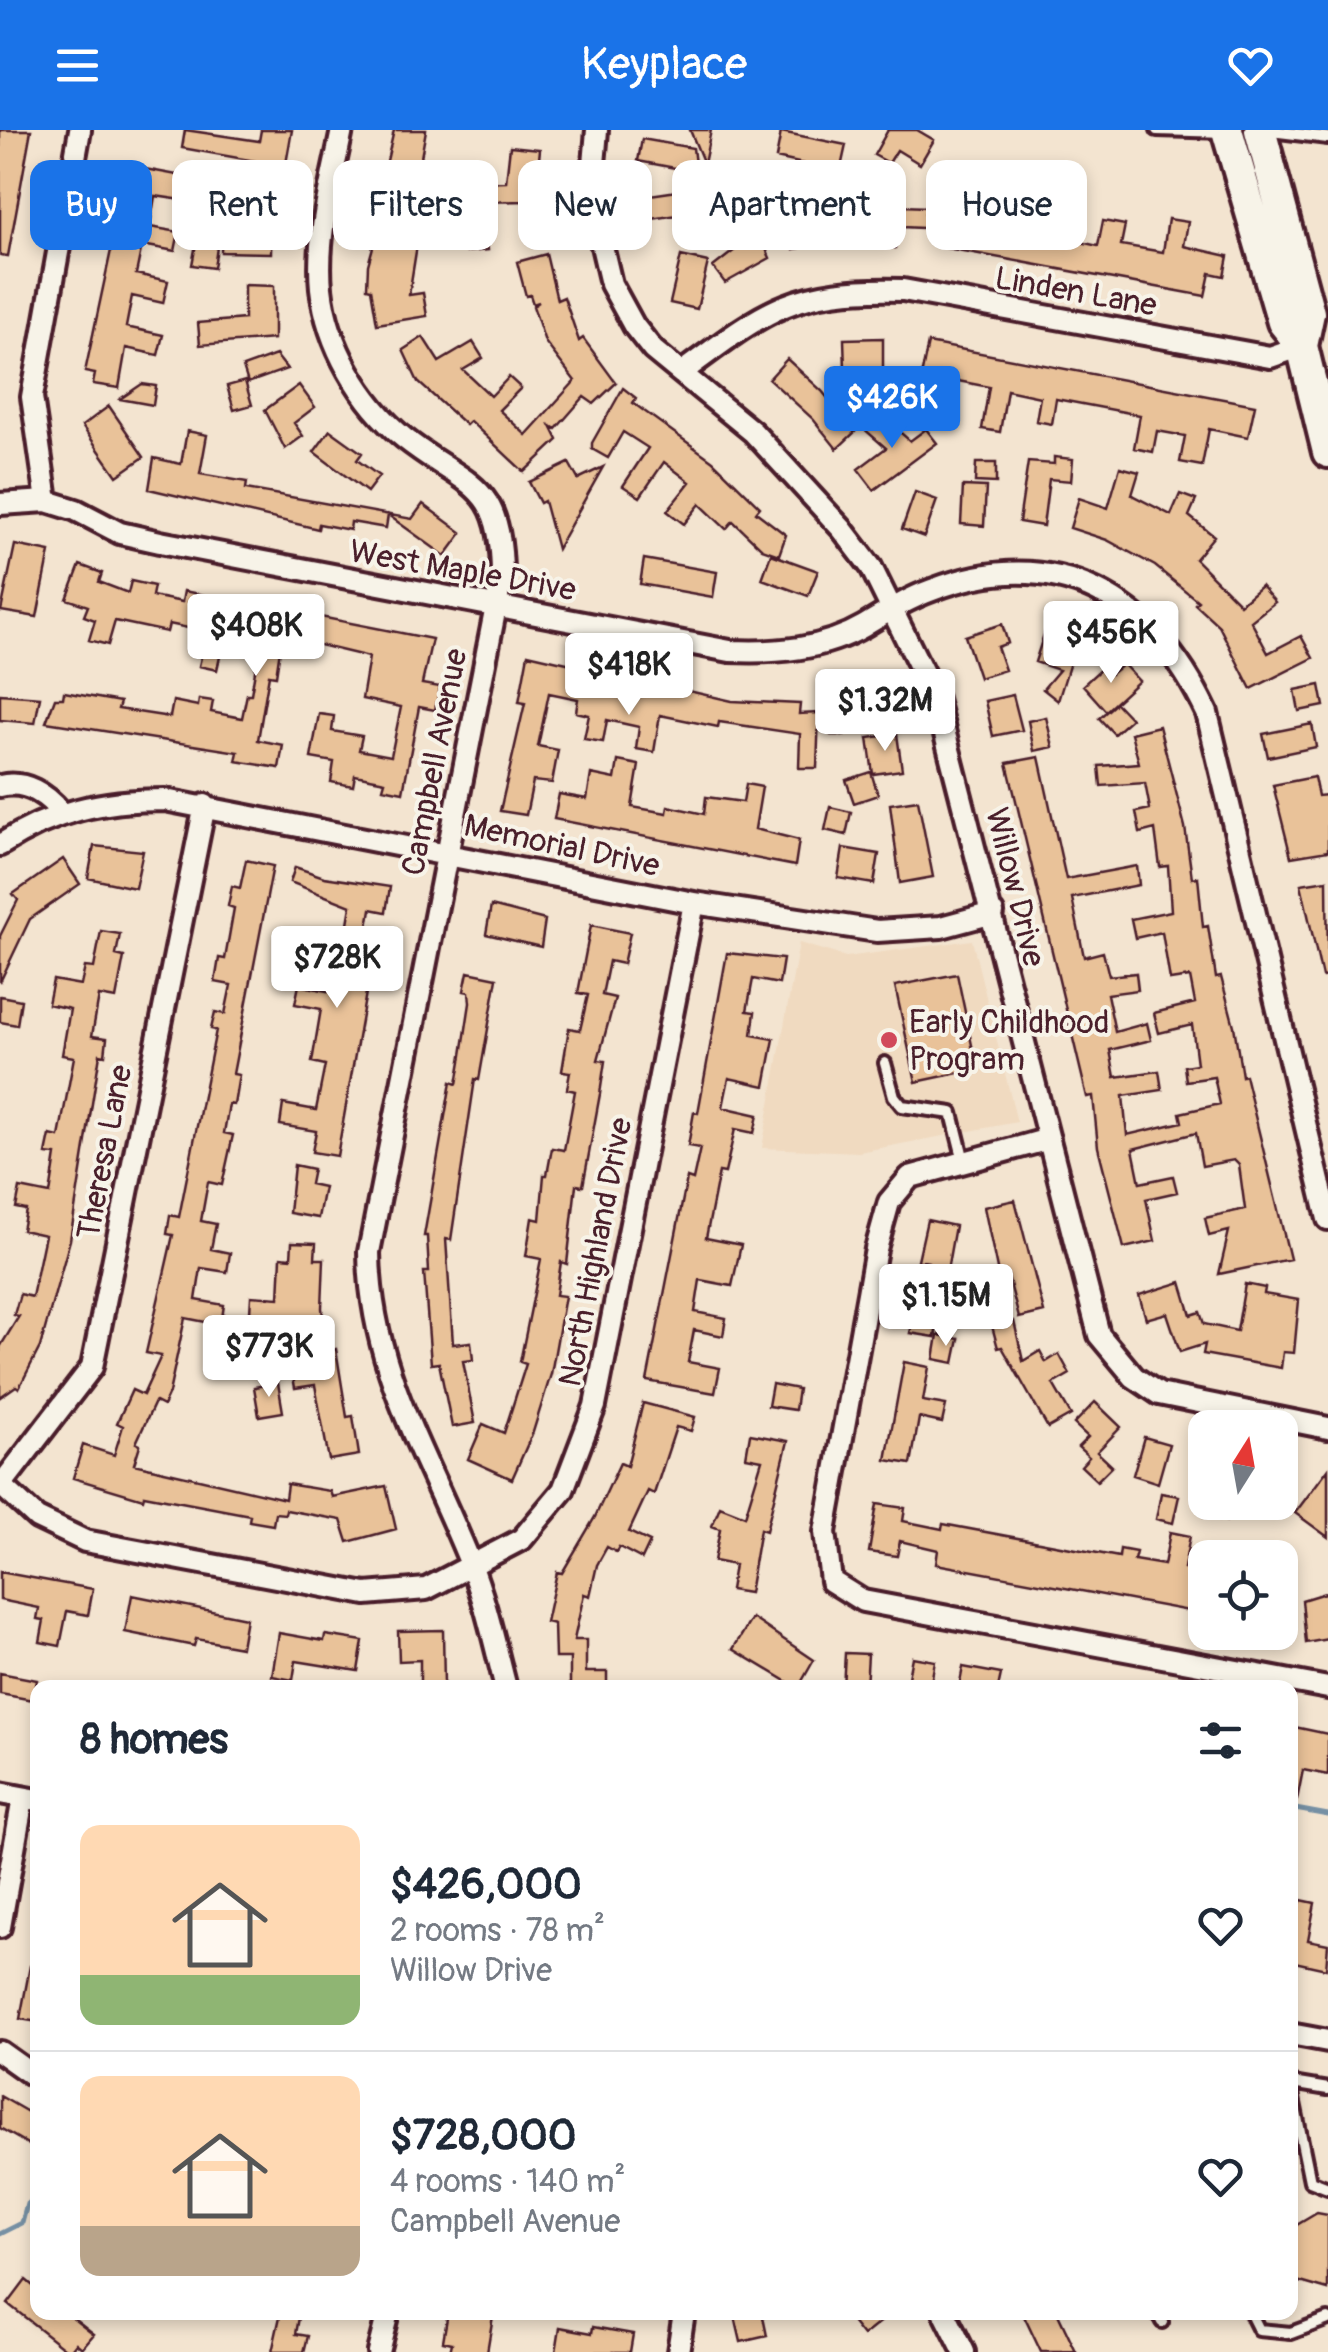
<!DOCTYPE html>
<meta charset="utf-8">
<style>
body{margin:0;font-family:Pangolin,sans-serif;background:#f2f2f3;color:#1f2937;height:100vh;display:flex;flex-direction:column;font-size:38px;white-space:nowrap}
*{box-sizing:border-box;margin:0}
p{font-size:32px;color:#747a83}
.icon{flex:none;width:55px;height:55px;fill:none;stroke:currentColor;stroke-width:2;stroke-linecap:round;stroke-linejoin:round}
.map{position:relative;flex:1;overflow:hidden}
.drawer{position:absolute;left:30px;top:1550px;width:1268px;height:640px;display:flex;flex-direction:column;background:#fff;border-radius:20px;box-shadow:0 5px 15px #0003}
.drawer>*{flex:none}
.hud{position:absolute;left:30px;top:30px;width:1270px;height:90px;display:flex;gap:20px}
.needle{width:65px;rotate:11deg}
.tools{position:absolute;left:1188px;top:1280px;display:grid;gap:20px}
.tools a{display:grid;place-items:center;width:110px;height:110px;border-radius:20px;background:#fff;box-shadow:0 5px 15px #0003;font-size:50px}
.price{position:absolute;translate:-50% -85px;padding:0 22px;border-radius:10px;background:#fff;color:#222;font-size:32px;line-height:65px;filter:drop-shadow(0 2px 5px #0008)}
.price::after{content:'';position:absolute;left:50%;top:60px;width:30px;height:22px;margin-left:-15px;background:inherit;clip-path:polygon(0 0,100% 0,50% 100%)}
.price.active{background:#1a73e8;color:#fff}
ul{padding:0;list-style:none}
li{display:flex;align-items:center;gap:30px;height:250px;padding:0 50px}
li+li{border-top:2px solid #e0e1e3}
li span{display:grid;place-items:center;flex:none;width:280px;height:200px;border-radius:20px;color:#555}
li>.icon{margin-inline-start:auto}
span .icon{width:120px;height:120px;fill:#fffc;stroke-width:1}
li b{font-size:42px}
h2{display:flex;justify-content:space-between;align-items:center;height:120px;padding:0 50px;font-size:42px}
.tag{padding:0 35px;border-radius:20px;background:#fff;box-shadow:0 5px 15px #0003;font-size:35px;line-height:90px}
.tag.active{background:#1a73e8;color:#fff}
header{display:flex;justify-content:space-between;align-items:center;height:130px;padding:0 50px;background:#1a73e8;color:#fff;font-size:45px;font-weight:600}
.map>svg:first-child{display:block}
</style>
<header><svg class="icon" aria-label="menu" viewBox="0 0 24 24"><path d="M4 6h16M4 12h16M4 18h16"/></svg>Keyplace<svg class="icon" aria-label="heart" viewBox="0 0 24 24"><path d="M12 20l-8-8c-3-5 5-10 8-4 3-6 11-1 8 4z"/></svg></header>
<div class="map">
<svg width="1328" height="2222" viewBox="0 0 1328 2222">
<rect width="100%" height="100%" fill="#f3e4d0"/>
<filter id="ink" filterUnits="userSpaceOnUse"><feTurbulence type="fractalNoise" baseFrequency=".01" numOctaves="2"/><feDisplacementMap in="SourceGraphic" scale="20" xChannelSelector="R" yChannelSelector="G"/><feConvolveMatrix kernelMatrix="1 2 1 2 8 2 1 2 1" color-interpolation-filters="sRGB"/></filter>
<g filter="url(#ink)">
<path fill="#f0dac0" d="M972,810l45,182 -158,30 -97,-4 37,-205 47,14z"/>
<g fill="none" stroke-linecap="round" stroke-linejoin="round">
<path stroke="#7690a4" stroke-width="5" d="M1290,1678l38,7
M0,2104l22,-11 5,-19 11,-9"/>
</g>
<path fill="#e9c299" stroke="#4a1f2b" stroke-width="2.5" d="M0,0h31l-23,126 -8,-1z
M185,0l74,11 2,-11h31l-14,79 -6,-2 -1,46 -50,-1 1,-37 -12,-2 3,-20 35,6 7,-38 -73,-13z
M394,0h32l-6,33 14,3 -10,45 -13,-2 -8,34 14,2 -8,50 14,-2 4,23 -50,8 -6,-35 -4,-1 1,-23 16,-58 -7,-2z
M690,0h21l-7,34z
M888,0h29l17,10 -14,24 -23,-14 -8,13 -15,-8z
M781,2l65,13 -6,27 -64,-14z
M642,9l51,9 3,24 -58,-11z
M510,16l30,3 -5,52 -69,1v-19l40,-1z
M129,36l64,12 -4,23 -34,-5 -5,31 29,5 -4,19 -33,-6 -6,29 32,7 -5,22 -31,-7 -6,31 37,8 -5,20 -32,-7 -7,40 -26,-4 2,-10 -10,-2z
M758,54l12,27 -17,8 -12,-27z
M698,58l5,35 -18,2 -1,-11 -45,7 -3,-24z
M825,58l4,21 -18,3 6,33 -23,4 -9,-52z
M1042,64l21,4 -8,38 43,10 5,-25 22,4 -4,20 42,7 5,-33 20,3 -4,24 44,10 -4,20 -14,-3 -5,23 -264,-49 3,-18 -42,-2 1,-21 23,1 -1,6 42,8 1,-9 17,3 2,-9 15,3 -3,17 36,7z
M860,88l38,5 -3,25 -39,-6z
M754,91l16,37 -45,25 -12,-16 27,-21 -7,-16z
M486,98l2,22 -22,2 -2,-22z
M196,114l21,3 -3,21 -22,-3z
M546,124l11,46 7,-3 15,44 4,-3 33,45 -22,21 -10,-7 -28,32 -5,-3 7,14 -34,32 -54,-51 -4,4 -48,-43 -15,-32 20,-13 16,25 34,-20 10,16 -20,12 28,26 18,-19 12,11 -22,22 27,25 49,-54 -30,-39 -12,-36 6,-4 -6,2 -3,-9 -4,1 -9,-34z
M681,126l27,6 -11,47 -27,-6z
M244,155l30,1v53l-74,6 -2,-22 46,-4z
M883,208v38h-21v-7h-17l-1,-30z
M928,213l327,62 -7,32 -39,-8 -7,37 -22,-4 5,-26 -28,-5 -4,21 -19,-4 6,-33 -84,-16 -4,25 -16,-3 4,-24 -33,-7 -7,42 -18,-3 7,-42 -31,-6 -8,42 -19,-4 6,-34 -17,-3z
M276,225l11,14 -39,14 -5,-16z
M787,229l35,32 33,41 -18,17 -24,-30 -44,-40z
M245,251l7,24 -18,5 -7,-24z
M142,254l14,2 -3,19 -33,-6z
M299,255l16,22 -21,16 9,13 -18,13 -20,-39z
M623,258l13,10 -3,5 80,58 47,46 -4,5 30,23 -7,20 -17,-6 -29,-28 -7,8 -26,-25 -16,20 -17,-13 23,-29 -26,-20 -24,35 -17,-11 25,-38 -25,-16 -15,26 -16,-9v-6z
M109,276l35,51 -27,19 -35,-50z
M877,282l33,29 16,-12 11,14 -63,47 -16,-21 28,-21 -23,-20z
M330,300l32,23 -5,7 22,16 -12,16 -53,-40z
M187,301l20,4 -7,39 47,8 -1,7 166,30 11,-15 39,29 -17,23 -57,-41 -2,13 -35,-6 -1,8 -31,-6 -1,5 -169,-40 5,-31 27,6z
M1054,327l19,2 -2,22 -22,-2 -6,47 -24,-4 9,-60 26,2z
M569,333l9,16 25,-12 -46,82 -13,-48 -4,2 -11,-21z
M976,333h20v20l-21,-1z
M1120,337l19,5 -7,23 39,20 9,-21 16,6 -7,16 25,20 -19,23 45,45 21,-18 14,16 -24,19 17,32 33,-17 12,22 -62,31 -32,-63 -24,-22 3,-3 -43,-35 -48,-26 -37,-12 9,-30 29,10z
M963,356l23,1 -2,39 -23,-2z
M915,362l22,8 -13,37 -22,-8z
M15,415l35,7 -13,65 -36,-6z
M771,424l47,17 -10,25 -46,-17z
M644,429l73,13 -4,25 -73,-13z
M80,435l22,8 -3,9 29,11 3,-12 23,5 -2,10 30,6 2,-11 24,5 -2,9 31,7 2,-11 193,38 -10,45 18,3 -5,23 -16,-3 -16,85 -20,-4 2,-7 -30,-6 -2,11 -22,-4 3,-20 -23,-4 8,-44 15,2 -2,15 30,5 -3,14 32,6 10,-49 -39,-8 7,-42 -87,-21 -6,40 -7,-1 -11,65 25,5 -4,23 -43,-7 2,-9 -192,-30 9,-24h8l1,-6 56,10 -2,7 52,8 3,-16 25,5 1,-7 14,2 -2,11 31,6 5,-24h4l10,-58 -35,-6 -9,40 -18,-4 8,-34 -38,-8 -2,8 -52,-11 -7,24 -19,-5 6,-20 -11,-4 4,-10 -21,-7z
M1002,494l6,19 -11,4 8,23 -26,8 -14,-42z
M1060,494l20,6 -22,71 -15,-12 16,-19 -24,-8 10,-31 11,4z
M528,524l204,47 68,3 -1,10 20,-1 -2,55h-18l1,-34 -81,-12 -1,5 -58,-12 -6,37 -18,-3 3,-22 -32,-7 -4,22 -19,-3 5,-24 -13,-3 2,-13 -29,-6 -11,53 20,4 -6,33 -19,-2 -7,34 -26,-4 25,-108 -6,-1z
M1123,534l16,17 -33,30 -23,-26 21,-19 7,8z
M871,550l5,22 -24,5 -5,-21z
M1320,555l4,21 -25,5 -4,-21z
M0,564l40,3 -5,26 -35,-3z
M1013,565l9,35 -29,6 -8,-35z
M1116,573l15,16 -17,15 -15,-16z
M824,583h20v22h-13z
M1046,587l7,30 -19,4 -6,-30z
M1312,594l4,23 -48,10 -5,-23z
M1159,596l26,101 7,51 6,-1 5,50 5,-1 8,52 5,-1 13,49 8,50 3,-1 45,184 -71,15 10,-43 -20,5 -4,-18 40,-9 -6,-44 -5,-5 -32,6 -6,-33 -63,16 7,34 33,-7 4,16 -31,7 9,42 -31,7 -26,-101 -5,-51 -6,1 -80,-334 32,-6 27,122 71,-13 2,19 -67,13 12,59 19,-5 6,24 27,-3 2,17 -31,4 8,38 32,-9 4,17 -41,10 5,27 44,-6 3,19 -39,6 4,39 55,-13 -2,-9 40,-9 -6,-27 -28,4 -2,-15 13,-2 -5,-39 -33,8 -5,-20 41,-10 -5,-26 -20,3 -8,-48 -27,6 -4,-19 40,-8 -3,-45 -8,1 -5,-38 -15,4 -4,-21 14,-3 -5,-26 -44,3 -2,-20 40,-3 -8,-30z
M897,604l5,36 -29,4 -5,-36z
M618,631l21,4 -7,42 35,6 1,-7 36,8 2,-17 37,5 3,-18 16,3 -7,42 44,11 -4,26 -241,-47 5,-25 28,5 4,-25 24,5z
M871,642l7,23 -24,8 -8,-23z
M1314,647l4,19 10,-1v56l-37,6 -18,-72z
M918,670l15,77 -33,6 -10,-79z
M830,677l21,5 -5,23 -21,-5z
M94,716l49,5 -8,37 -47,-10z
M843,718l36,6 -5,30 -36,-6z
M63,729l17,25 -50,35 -30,63v-46l18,-36 -5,-6z
M246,730l27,6 -40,208 6,1 -5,30 -5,-1 -5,29 9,2 -11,50 -14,-3 -7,39 15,3 -5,25 19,4 -3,19 -26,-4 -5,32 28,5 -3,20 -36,-7 -16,75 -6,13 -8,-4 -19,41 4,2 -6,19 151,35 2,-15 43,7 2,6 54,-11 10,43 -48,13 -7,-22 -55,-10 -1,4 -10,-1 -2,12 -24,-4 1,-6 -106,-20 -1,4 -70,-21 10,-33 31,10 9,-29 -6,-3 15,-33 11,5 18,-39 -15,-3 27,-118 -6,-1 3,-19 9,2 37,-187 -5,-1 4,-17 10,2 6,-29 -16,-3 4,-24 6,1 9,-51 -6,-2 4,-20 8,2z
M295,737l29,10 66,10 -4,25 -15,-3 -8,48 9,2 -35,197 -25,-4 4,-21 -36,-6 3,-21 33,6 9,-45 -13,-3 9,-53 -26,-5 4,-19 37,8 15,-87 -61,-24z
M1327,750l1,96 -6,1 -21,-93z
M491,776l54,14 -4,27 -55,-13z
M591,795l39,8 -7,31 -14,-3 -7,34 13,3 -17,62 7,1 -5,33 -17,92 -7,-1 -9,79 -6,-2 -5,33 9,1 -14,78 -18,58 -21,47 -44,-20 15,-35 21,9 22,-69 -6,-2 21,-103 -15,-3 6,-38 8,2 4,-45h3l5,-27 12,2 11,-59 -8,-2 3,-17 -8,-1 7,-43 11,2 8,-35 -10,-2z
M101,801l19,3 -4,21 8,2 -8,42 -17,-3 -7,40 15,2 -2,17 -5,-1 -30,186 -30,107 -21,41 -3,-2 -16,11v-50l19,-31 -5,-1 6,-21 12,3 13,-62 -23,-5 4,-20 -10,-2 4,-20 30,6 6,-39 -10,-1 4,-19 9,2 15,-80 -12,-2 8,-46 -22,-5 5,-24 28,5 4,-18 9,1z
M727,823l56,6 -4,25 -26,-5 -6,32 8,1 -3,23 22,4 -9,47 -36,-8 -6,29 35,8 -4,18 -19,-4 -10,44 -6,-1 -13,66 35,7 -9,41 -32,-6 -5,32 31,6 -3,18 -29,-6 -6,32 32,6 -5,25 -68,-12 40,-203 6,2 7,-32 -12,-2 6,-34 4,1z
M468,842l29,6 -18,102 -4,-1 -24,161 -5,-1 7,105 18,-2 2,18 -10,1 12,62 -23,4 -13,-64 -8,1 -7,-92h5l-2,-36h-3l27,-154 6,2 5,-29 8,-52 -1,-11 -5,-1z
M957,844l20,95 -61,13 -21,-96z
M0,866l21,4 -4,25 -17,-3z
M294,1035l19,4 -3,15 14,3 -6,31 -29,-5z
M1015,1070l29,112 -25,6 -12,-46 -9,2 -14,-67z
M927,1090l28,6 -20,111 -25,-4 18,-71 -10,-2z
M292,1112l24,1 -1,16h9l-2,49 5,43 9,-2 11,68 6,-1 6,39 -30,5 -14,-75 -20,3 -4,-24 20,-3 -4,-29 -23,1v-17l-34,-3 1,-17 28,2 2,-41 10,1z
M1181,1152l10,33 9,-3 4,12 33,7 8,-47 20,4 -1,6 35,6 -5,53 -11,-1 -2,16 -78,-14 2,-10 -25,8 -13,-39 -21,6 -7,-24z
M1014,1191l9,40 17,-10 6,11 13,-8 11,20 -17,10 18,31 -23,13 -46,-81 -4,1 -6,-22z
M938,1205l21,4 -5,24 -20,-4z
M904,1232l25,5 -6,34 23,4 -4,18 -23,-5 -8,46 -25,-4z
M278,1253l5,29 -24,4 -5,-29z
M772,1254l26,5 -3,21 -27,-4z
M1095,1272l26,25 -24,25 15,14 -15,15 -16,-15 8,-9 -11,-10 10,-10 -14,-13z
M643,1273l52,14 -4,14 -15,-4 -22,67 -6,-3 -19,41 21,10 -8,17 -23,-12 -3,5 -9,-5 -10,18 -7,31 -6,-2 -10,46h12v32h21v16h-37v-30h-15l-1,-34 -8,-2 11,-50 5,1 33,-56 25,-54 7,3z
M750,1304l38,7 -22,90 -6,-2 -11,64 -19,-3 4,-25 -20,-4 6,-32 -8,-3 8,-20 25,10 17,-56 -16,-3z
M1144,1307l25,7 -11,39 -25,-8z
M1328,1339v68l-33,-24z
M1161,1363l18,3 -6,27 -17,-4z
M1206,1372h23l-3,19 -22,-4z
M877,1374l28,4 -2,13 39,8 1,-5 176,33 1,-8 16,3 -2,8 30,5 6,-33 20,4 -6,32 21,5v41l-269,-50 2,-14 -38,-9 -3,15 -28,-4z
M0,1442l93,17 -5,26 -21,-4 -7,35 -20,-4 4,-22 -7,-1 2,-11 -39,-8z
M1328,1462v47l-22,4 -4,-43z
M132,1465l114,23 -5,29 -45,-8 -2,7 -69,-14z
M752,1488l62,42 -16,28 -65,-39z
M443,1500l1,56 -24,1v-27l-21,1 -1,-30z
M279,1503l45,8 1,-6 38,6 -5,30 -62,-10 -3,19 -21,-4z
M845,1523l23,1 -2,34h-23z
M912,1527l23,4 -5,27h-24z
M963,1537l38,7 -3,14h-39z
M0,1543l37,7 -4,20 -33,-6z
M1290,1596l38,8v41l-25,-5 -6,30 -7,-1z
M1301,1770l14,3 -7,37 20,4 -2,25 -36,-8v-23z
M30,1836l8,1v55l-18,-3z
M0,1966l38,22v32l-38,-22z
M1317,2083l11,2v75l-38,-11v-50z
M26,2150l12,10v22h28l28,22 -12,14 -6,-5 -7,9 -61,-48z
M281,2182h19l-4,22 12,2 -4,16h-32z
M448,2182l45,4 -6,36h-37l2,-9 -9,-2z
M734,2182h28l5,24 -26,6z
M844,2182h49l-30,24z
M1022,2182h35l19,40h-35z
M560,2197l32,6 1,-6 40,7 -3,18h-74z"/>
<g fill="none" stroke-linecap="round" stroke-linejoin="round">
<g stroke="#4a1f2b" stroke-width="18">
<path id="service" d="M1157,0l69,2
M1263,0l65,8
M885,933l9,33 8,10 50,7 12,48
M1290,1953l20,98 18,7
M1292,1953l36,6
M1157,2182l5,10
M1250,2182l9,18 32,3 37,-14"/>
</g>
<g stroke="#4a1f2b" stroke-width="28">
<path id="minor" d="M342,0c-10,51 -26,106 -21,158 6,57 40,115 83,150 63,50 98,42 98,138l-133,676c1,117 59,205 101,310 16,40 25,84 36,126
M597,0l-6,69 20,85 23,42 19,24 100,82 89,97 29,38 65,132 163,636 35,42 25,17 169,34
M681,243c85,-63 112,-86 222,-83l367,67 32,-11
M47,371l-15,-104 48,-267
M0,374l47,-3 29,9 44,23 40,9 570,109c46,2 93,-1 134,-25 23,-14 43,-27 68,-36 126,-48 221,8 275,123l121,506
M0,656c25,-6 46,8 61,26
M0,715c53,-34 102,-45 165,-45l529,103 183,28 64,-4 52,-14
M1049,1009l-139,38 -21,25 -13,47 -51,283 6,49 32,20 465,87
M0,1354l37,34 48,23 281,53 60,-5 96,-50 41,-49 32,-84 99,-503
M2,1354l90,-117 113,-562
M0,1663l38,7
M0,1797l23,-129
M1290,1904l38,7
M0,1922l38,27
M944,2182l20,40
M378,2222l10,-40
M678,2222l6,-40"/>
</g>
<g stroke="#4a1f2b" stroke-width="38">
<path id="secondary" d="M1227,0l56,192 19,24 26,106
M1260,0l49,183 -7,33"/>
</g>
<use href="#service" stroke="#f7f3e8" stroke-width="10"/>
<use href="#minor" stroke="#f7f3e8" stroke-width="20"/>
<use href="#secondary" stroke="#f7f3e8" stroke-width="30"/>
</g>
</g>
<circle fill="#d1495b" stroke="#f7f3e8" stroke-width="4" cx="889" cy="910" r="10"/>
<g text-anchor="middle" stroke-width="8" stroke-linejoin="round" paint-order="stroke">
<g font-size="32" fill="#4a1f2b" stroke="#f7f3e8">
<text transform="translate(1076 161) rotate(10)" y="11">Linden Lane</text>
<text transform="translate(463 440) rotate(10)" y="11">West Maple Drive</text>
<text transform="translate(434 632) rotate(-79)" y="11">Campbell Avenue</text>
<text transform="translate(562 715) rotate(12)" y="11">Memorial Drive</text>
<text transform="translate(1016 757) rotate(76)" y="11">Willow Drive</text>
<text transform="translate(104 1022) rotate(-79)" y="11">Theresa Lane</text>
<text transform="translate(595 1122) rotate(-79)" y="11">North Highland Drive</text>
</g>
<g font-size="32" fill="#4a1f2b" stroke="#f7f3e8" text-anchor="start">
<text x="909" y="903">Early Childhood<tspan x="909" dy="37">Program</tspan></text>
</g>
</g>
</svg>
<div class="tools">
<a><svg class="needle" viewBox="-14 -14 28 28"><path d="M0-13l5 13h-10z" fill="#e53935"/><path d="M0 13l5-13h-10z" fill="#747a83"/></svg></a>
<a><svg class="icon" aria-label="locate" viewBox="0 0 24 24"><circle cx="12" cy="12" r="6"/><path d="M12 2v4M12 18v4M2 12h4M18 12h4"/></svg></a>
</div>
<b class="price active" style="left:892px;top:321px">$426K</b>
<b class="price" style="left:256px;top:549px">$408K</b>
<b class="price" style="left:1111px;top:556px">$456K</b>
<b class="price" style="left:629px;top:588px">$418K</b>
<b class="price" style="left:885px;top:624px">$1.32M</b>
<b class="price" style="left:337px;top:881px">$728K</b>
<b class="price" style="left:946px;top:1219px">$1.15M</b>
<b class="price" style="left:269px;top:1270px">$773K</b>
<div class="hud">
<a class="tag active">Buy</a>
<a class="tag">Rent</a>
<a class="tag">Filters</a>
<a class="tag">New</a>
<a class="tag">Apartment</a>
<a class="tag">House</a>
</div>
<section class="drawer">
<h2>8 homes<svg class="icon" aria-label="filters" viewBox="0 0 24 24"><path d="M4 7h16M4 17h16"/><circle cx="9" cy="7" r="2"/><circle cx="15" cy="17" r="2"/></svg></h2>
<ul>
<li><span style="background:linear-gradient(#ffd9b3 75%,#8fb573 0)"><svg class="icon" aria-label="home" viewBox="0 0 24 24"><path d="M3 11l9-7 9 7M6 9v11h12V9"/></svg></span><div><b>$426,000</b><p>2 rooms · 78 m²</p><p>Willow Drive</p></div><svg class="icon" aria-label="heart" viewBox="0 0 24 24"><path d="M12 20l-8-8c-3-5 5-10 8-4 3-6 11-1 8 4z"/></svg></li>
<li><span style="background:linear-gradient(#ffd9b3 75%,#b9a48a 0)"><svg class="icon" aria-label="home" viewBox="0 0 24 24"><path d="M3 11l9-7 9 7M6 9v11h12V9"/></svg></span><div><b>$728,000</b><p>4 rooms · 140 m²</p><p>Campbell Avenue</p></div><svg class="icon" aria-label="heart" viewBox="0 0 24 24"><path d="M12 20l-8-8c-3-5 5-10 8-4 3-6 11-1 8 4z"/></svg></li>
</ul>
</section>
</div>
